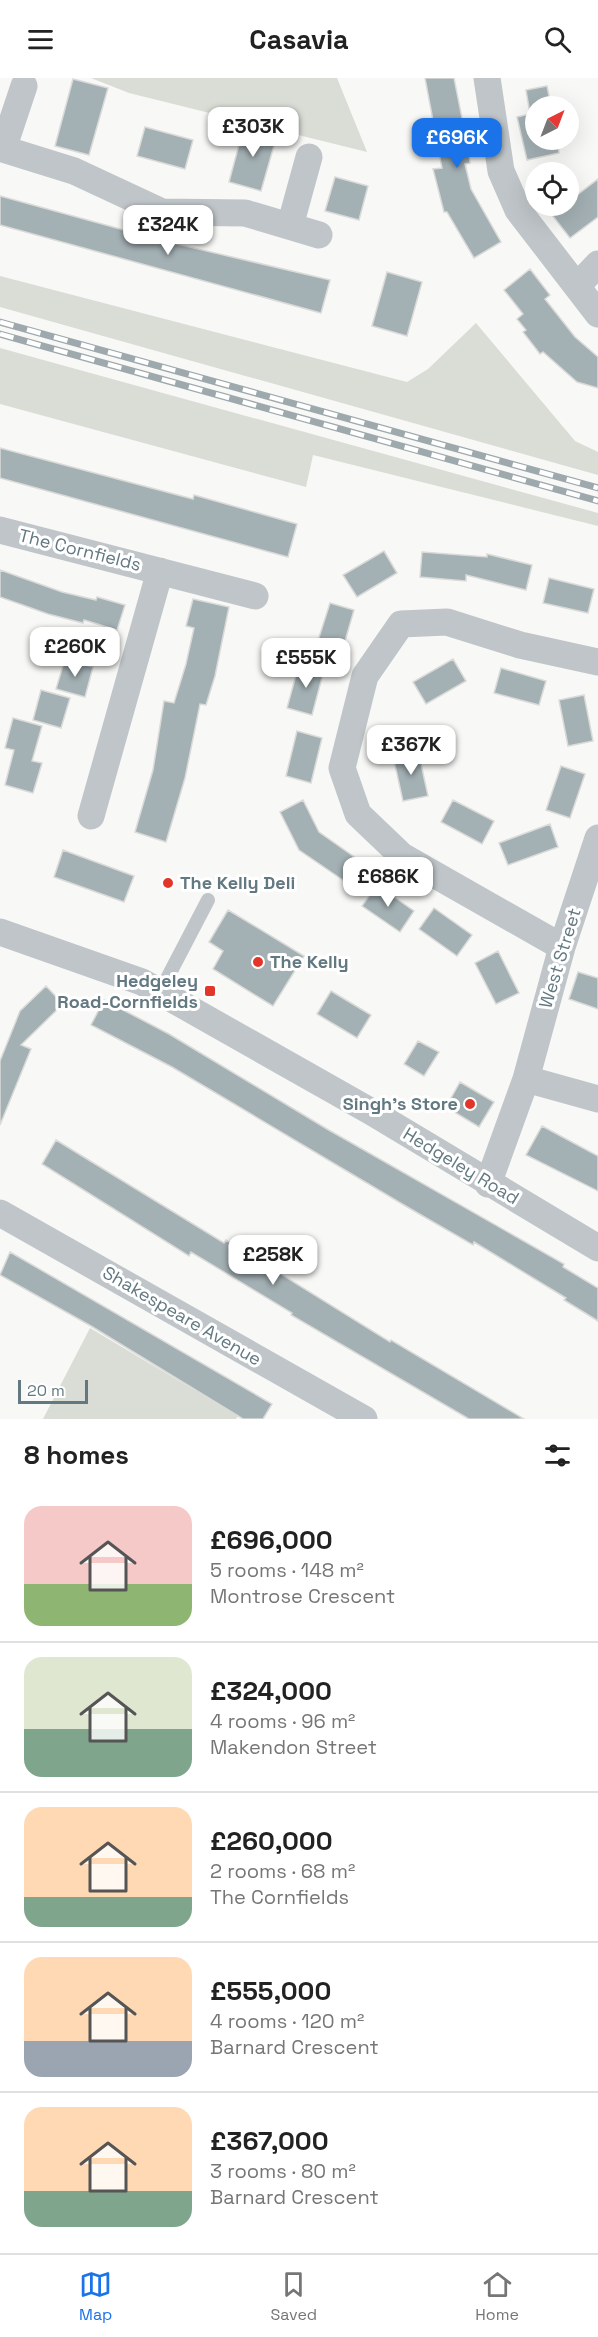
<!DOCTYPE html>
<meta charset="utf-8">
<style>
body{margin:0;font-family:"Space Grotesk",sans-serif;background:#f6f6f6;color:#222;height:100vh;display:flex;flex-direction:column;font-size:22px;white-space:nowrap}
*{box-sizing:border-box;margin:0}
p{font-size:20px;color:#767676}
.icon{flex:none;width:33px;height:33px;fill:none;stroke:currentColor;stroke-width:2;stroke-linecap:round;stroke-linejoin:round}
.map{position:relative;height:1341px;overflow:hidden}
.drawer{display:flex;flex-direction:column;background:#fff;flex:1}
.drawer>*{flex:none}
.needle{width:39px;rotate:42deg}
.controls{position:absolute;left:525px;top:18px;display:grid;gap:12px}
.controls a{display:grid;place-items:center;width:54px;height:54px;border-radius:50%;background:#fff;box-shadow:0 6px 24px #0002;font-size:30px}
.scale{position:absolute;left:18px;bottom:15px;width:70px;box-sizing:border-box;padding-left:6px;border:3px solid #637981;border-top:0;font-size:16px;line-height:21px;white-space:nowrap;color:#637981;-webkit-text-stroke:4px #fff;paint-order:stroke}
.price{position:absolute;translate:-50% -51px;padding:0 14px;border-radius:12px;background:#fff;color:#222;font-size:20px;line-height:39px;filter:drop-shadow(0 2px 3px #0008)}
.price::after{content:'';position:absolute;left:50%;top:36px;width:18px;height:14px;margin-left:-9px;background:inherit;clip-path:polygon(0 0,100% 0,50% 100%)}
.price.active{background:#1a73e8;color:#fff}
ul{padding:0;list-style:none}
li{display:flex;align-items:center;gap:18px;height:150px;padding:0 24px}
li+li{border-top:2px solid #e0e0e0}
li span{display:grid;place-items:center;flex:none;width:168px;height:120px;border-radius:18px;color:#555}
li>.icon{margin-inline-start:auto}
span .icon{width:72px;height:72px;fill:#fffc;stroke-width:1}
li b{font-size:26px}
h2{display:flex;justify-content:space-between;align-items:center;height:72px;padding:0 24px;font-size:26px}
header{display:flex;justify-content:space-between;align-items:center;height:78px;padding:0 24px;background:#fff;font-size:27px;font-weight:700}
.tab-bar{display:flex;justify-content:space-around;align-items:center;height:84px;border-top:2px solid #e0e0e0;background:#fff;font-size:16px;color:#767676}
.tab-bar a{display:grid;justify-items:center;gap:3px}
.tab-bar .active{color:#1a73e8}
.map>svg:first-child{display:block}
</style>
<header><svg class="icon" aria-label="menu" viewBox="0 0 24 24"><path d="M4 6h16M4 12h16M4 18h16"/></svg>Casavia<svg class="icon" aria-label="search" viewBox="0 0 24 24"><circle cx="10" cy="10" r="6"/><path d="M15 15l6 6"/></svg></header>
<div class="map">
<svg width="598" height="1341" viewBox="0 0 598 1341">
<rect width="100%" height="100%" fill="#f8f8f6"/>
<path fill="#d9ddd5" d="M91,0h246l30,74 -238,-59z
M0,198l407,106 21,-13 48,-46 99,118 23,11v23l-598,-168z
M0,270l598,165v13l-285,-71 -7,32 -306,-83z
M90,1250l148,88 -2,3h-193z"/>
<path fill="#a3b0b4" stroke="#dadad8" stroke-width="1.5" d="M425,0h29l15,75 1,10 -5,1 6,25 30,53 -27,16 -27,-46h-3l-11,-43 9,-1z
M73,1l35,9 -19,67 -34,-9z
M547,8l4,20h-15v34h22l1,13 -32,7 -10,-43 13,-3 -4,-24z
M244,48l33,9 -16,56 -32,-9z
M145,49l48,13 -8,29 -48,-13z
M335,99l33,9 -9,34 -34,-9z
M598,101v38l-28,21 -18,-23 12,-9h4v-4z
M0,118l164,45 166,39 -9,33 -321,-88z
M530,191l20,26 -5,4 30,38 23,20v31l-21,-6 -34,-30 -3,2 -17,-22 3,-2 -9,-11 6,-5 -19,-24z
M387,194l35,10 -15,54 -35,-10z
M0,370l193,51 1,-4 103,29 -9,33 -288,-79z
M384,473l13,22 -40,24 -14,-22z
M422,474l65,5v-3l45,11 -6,25 -60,-15v6l-46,-4z
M0,492l62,22 34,8 1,-3 28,8 -8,25 -33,-10 -1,3 -35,-9 -48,-17z
M549,500l45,11 -6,24 -45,-10z
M193,521l36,8 -14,69 -9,29 -6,-1 -15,74 -19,64 -31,-10 18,-62 11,-69 10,2 12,-39 8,-36 -8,-2z
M330,525l24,7 -13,45 -25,-8z
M65,581l28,8 -8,30 -29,-8z
M453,581l13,22 -40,23 -13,-22z
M299,586l25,6 -12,45 -25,-7z
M501,590l45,13 -7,24 -45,-12z
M41,612l29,8 -9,30 -28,-8z
M584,617l9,46 -25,5 -9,-46z
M13,640l29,8 -10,35 10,2 -9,30 -28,-8 9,-35 -9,-2z
M297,653l25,7 -11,45 -25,-7z
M418,672l10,46 -25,5 -10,-45z
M561,688l24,8 -15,44 -24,-8z
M303,722l16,32 51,36 -14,21 -57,-39 -19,-38z
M453,722l41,21 -12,23 -41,-22z
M550,746l8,23 -50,18 -9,-22z
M63,772l71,26 -10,26 -70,-25z
M377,807l37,26 -14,21 -38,-26z
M434,830l38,27 -15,21 -38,-27z
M228,832l76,46 -31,50 -60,-37 10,-18 -14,-9z
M498,873l21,42 -23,11 -21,-41z
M578,894l20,6v31l-29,-10z
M46,908l17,18 -42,41 10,4 -31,76v-64l20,-50z
M331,913l40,24 -14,23 -40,-24z
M104,922l65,34 158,95 237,135 -1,3 35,21v33l-34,-21 2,-2 -92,-56 -1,3 -64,-37 -237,-141 -81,-42z
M418,963l21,11 -15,24 -20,-12z
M460,1004l34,20 -15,25 -33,-20z
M542,1048l56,30v35l-72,-36z
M56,1062l168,103 2,-3 164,102 1,-2 133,79h-55l-178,-104 1,-2 -101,-61 -2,4 -147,-92z
M10,1174l262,152 -9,15h-20l-152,-93 -91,-51z"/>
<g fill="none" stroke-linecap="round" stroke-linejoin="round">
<path stroke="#bfc5c8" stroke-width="14" d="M160,914l48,-92"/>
<path stroke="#bfc5c8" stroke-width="27" d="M487,0l14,93 17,39 80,104
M0,70l74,23 88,41 83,1 74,22
M3,71l21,-63
M290,148l19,-69
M577,208l21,-22
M0,452l255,66
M91,738l69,-245
M0,854l142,50 228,129 228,137
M562,869l-160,-91 -44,-42 -16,-46 23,-92 36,-52 46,-2 73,23 78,17
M526,1001l72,20
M488,1106l38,-105 36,-132 36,-109
M0,1135l364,206"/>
<g stroke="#9ea9ad" stroke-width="7">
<path id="rail" d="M0,244l598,166
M0,256l598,167"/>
</g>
<use href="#rail" stroke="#fff" stroke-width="4.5" stroke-dasharray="14" stroke-linecap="butt"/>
</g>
<g fill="#e3362b" stroke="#fff" stroke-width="2">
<circle cx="168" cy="805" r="6"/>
<circle cx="258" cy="884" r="6"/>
<rect x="204" y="907" width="12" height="12" rx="3"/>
<circle cx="470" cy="1026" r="6"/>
</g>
<g text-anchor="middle" stroke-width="6" stroke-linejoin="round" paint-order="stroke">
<g font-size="18" fill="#637981" stroke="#fff">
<text transform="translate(80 472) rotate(14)" y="6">The Cornfields</text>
<text transform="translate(560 880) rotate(-73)" y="6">West Street</text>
<text transform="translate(461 1088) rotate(31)" y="6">Hedgeley Road</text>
<text transform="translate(182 1238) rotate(30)" y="6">Shakespeare Avenue</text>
</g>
<g font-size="18" font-weight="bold" fill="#637981" stroke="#fff" text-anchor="start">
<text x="180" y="811">The Kelly Deli</text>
<text x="270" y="890">The Kelly</text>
<text x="198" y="909" text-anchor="end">Hedgeley<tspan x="198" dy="21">Road-Cornfields</tspan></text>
<text x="458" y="1032" text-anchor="end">Singh’s Store</text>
</g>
</g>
</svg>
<div class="controls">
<a><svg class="needle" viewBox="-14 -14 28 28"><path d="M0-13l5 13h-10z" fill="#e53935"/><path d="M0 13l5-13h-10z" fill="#767676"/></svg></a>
<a><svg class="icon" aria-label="locate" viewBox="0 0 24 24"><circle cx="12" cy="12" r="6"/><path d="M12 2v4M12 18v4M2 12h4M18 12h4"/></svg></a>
</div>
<div class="scale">20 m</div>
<b class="price" style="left:253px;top:80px">£303K</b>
<b class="price active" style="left:457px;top:91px">£696K</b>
<b class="price" style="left:168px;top:178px">£324K</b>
<b class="price" style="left:75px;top:600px">£260K</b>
<b class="price" style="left:306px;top:611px">£555K</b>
<b class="price" style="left:411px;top:698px">£367K</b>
<b class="price" style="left:388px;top:830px">£686K</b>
<b class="price" style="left:273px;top:1208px">£258K</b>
</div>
<section class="drawer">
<h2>8 homes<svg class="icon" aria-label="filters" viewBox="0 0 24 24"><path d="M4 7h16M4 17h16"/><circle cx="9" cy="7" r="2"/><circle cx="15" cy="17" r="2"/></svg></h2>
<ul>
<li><span style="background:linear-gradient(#f6c9c9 65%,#8fb573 0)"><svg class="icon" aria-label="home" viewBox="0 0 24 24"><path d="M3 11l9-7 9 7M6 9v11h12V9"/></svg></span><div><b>£696,000</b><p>5 rooms · 148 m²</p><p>Montrose Crescent</p></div></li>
<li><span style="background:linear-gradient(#dfe7d0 60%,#7fa58c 0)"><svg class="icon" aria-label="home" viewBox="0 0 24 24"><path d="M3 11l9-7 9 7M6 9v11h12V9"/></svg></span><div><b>£324,000</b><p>4 rooms · 96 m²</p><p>Makendon Street</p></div></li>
<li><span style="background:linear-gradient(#ffd9b3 75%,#7fa58c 0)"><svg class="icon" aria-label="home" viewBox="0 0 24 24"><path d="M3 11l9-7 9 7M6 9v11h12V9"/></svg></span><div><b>£260,000</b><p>2 rooms · 68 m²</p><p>The Cornfields</p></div></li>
<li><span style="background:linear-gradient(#ffd9b3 70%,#9aa5b1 0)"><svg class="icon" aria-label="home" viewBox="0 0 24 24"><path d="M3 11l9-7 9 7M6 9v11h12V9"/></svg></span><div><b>£555,000</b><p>4 rooms · 120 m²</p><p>Barnard Crescent</p></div></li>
<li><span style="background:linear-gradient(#ffd9b3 70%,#7fa58c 0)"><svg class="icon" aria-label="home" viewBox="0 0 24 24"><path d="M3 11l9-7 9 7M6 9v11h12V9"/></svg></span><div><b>£367,000</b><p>3 rooms · 80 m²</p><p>Barnard Crescent</p></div></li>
</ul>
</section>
<nav class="tab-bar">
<a class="active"><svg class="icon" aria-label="map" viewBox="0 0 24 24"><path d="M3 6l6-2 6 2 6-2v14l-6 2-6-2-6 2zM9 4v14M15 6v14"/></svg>Map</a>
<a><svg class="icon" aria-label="saved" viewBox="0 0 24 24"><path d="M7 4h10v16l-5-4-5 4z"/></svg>Saved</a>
<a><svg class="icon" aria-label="home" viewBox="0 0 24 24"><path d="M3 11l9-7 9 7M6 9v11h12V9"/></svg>Home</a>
</nav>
